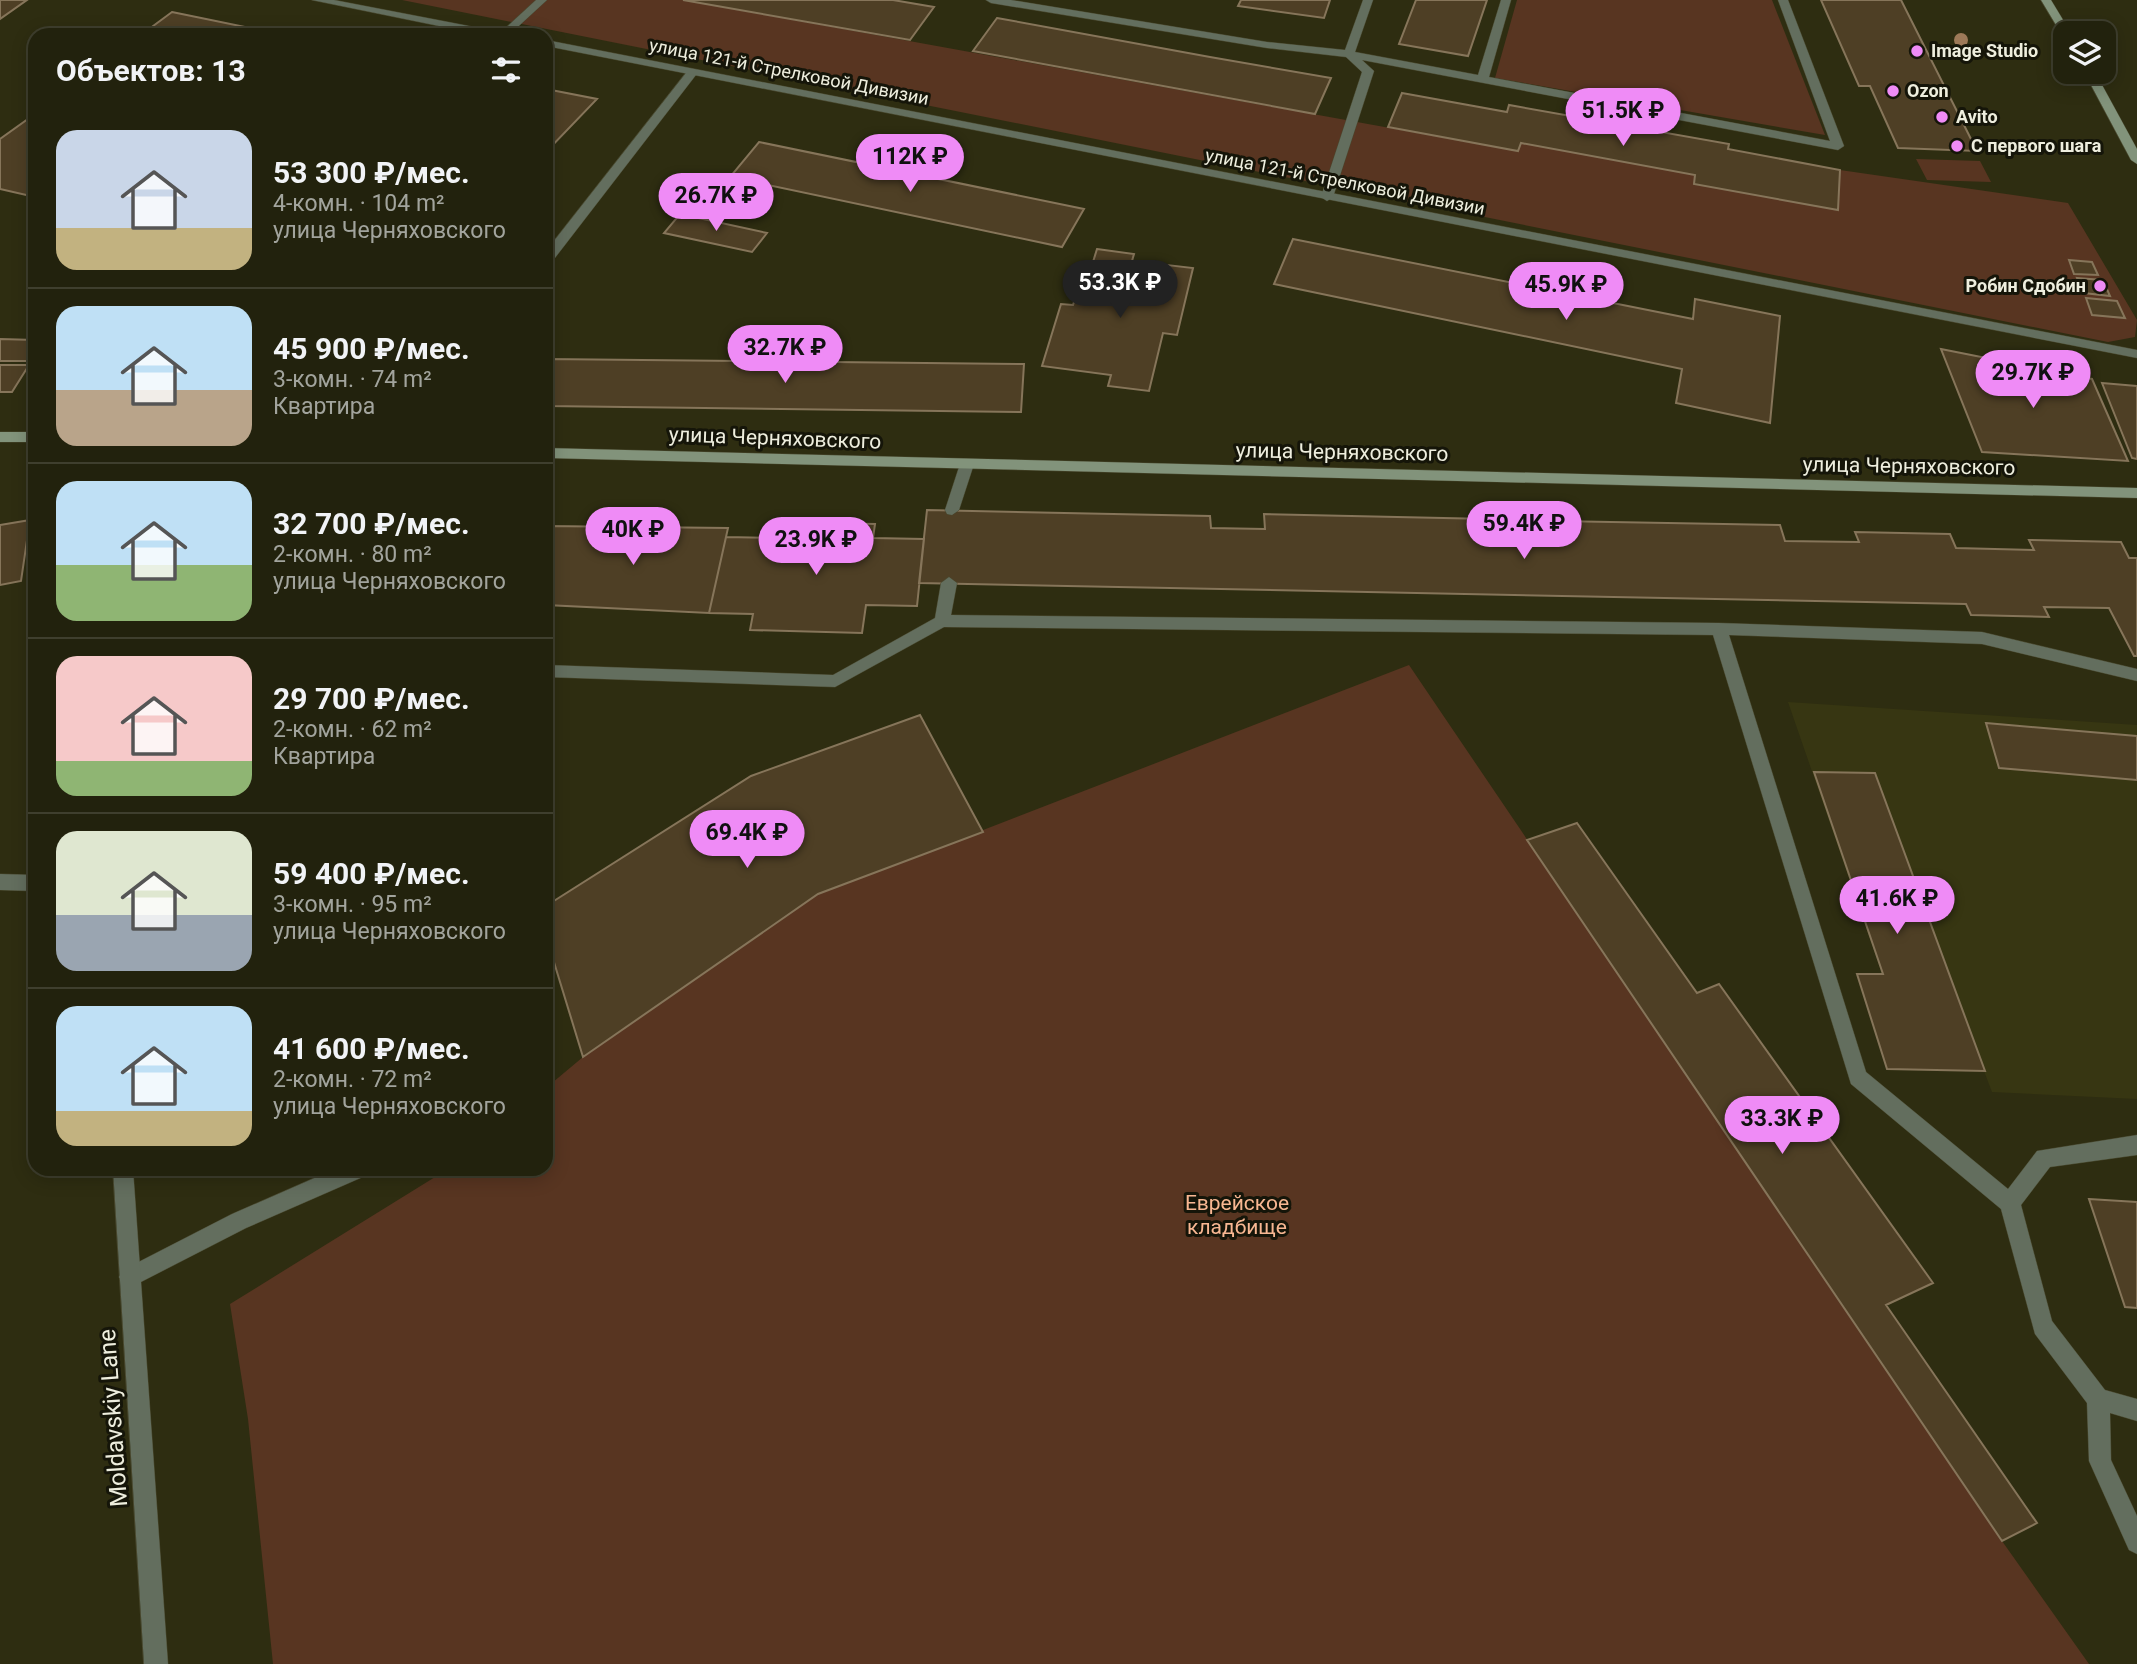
<!DOCTYPE html>
<html lang="ru">
<meta charset="utf-8">
<style>
body{margin:0;font-family:Roboto,sans-serif;background:#2a2a16;color:#f1f3f6;height:100vh;display:flex;flex-direction:column;font-size:26px;white-space:nowrap}
*{box-sizing:border-box;margin:0}
p{font-size:23px;color:#a2a49d}
.icon{flex:none;width:38px;height:38px;fill:none;stroke:currentColor;stroke-width:2;stroke-linecap:round;stroke-linejoin:round}
.map{position:relative;flex:1;overflow:hidden}
.details{position:absolute;left:28px;top:28px;width:525px;height:1148px;display:flex;flex-direction:column;background:#22220d;border-radius:21px;box-shadow:0 4px 18px #0003,0 0 0 2px #3f3f2e}
.details>*{flex:none}
.controls{position:absolute;left:2053px;top:21px;display:grid;gap:14px}
.controls a{display:grid;place-items:center;width:63px;height:63px;border-radius:14px;background:#22220d;box-shadow:0 4px 18px #0003,0 0 0 2px #3f3f2e;font-size:35px}
.price{position:absolute;translate:-50% -60px;padding:0 16px;border-radius:24px;background:#ef8bf6;color:#111;font-size:23px;line-height:46px;filter:drop-shadow(0 2px 4px #0008)}
.price::after{content:'';position:absolute;left:50%;top:42px;width:21px;height:16px;margin-left:-10px;background:inherit;clip-path:polygon(0 0,100% 0,50% 100%)}
.price.active{background:#222;color:#fff}
ul{padding:0;list-style:none}
li{display:flex;align-items:center;gap:21px;height:175px;padding:0 28px}
li+li{border-top:2px solid #3f3f2e}
li span{display:grid;place-items:center;flex:none;width:196px;height:140px;border-radius:21px;color:#555}
li>.icon{margin-inline-start:auto}
span .icon{width:84px;height:84px;fill:#fffc;stroke-width:1}
li b{font-size:30px}
h2{display:flex;justify-content:space-between;align-items:center;height:84px;padding:0 28px;font-size:30px}
.map>svg:first-child{display:block}
</style>
<div class="map">
<svg width="2137" height="1664" viewBox="0 0 2137 1664">
<rect width="100%" height="100%" fill="#2e2d11"/>
<path fill="#373612" d="M1788,702l349,23v374l-145,-7 -8,-21 -97,-2 -30,-95h25z"/>
<path fill="#583521" d="M402,0h281l834,151 4,-8 174,32 -1,9 143,26 3,-40 228,33 69,117 -2,17 -27,5z
M1517,0h255l53,135 -330,-57z
M1916,159l64,2 11,21 -64,-2z
M1409,665l593,876 87,123h-1816l-25,-245 -18,-115 218,-135h98v-81l37,-31 235,-163z"/>
<path fill="#4e3f25" stroke="#86755a" stroke-width="2" d="M0,0h27l-27,19z
M683,0h210l41,7 -24,33z
M1241,0h89l-6,18 -86,-12z
M1416,0h71l-19,56 -69,-12z
M1821,0h80l76,151 -79,-3 -28,-62h-11z
M172,12l112,23h-143z
M997,18l213,39 121,21 -16,36 -342,-63z
M546,89l51,10 -51,53z
M1402,93l105,19 2,-7 220,39 -1,5 112,21 -2,40 -144,-26 1,-9 -174,-32 -3,8 -130,-24z
M35,114v83l-35,-8v-50z
M759,142l325,67 -22,38 -332,-70z
M680,214l87,19 -15,19 -88,-19z
M1293,239l400,80 2,-20 85,17 -10,107 -94,-20 6,-34 -408,-85z
M1097,249l37,5 -2,7 61,7 -16,67 -14,-2 -14,58 -41,-5 3,-11 -69,-9 19,-62 12,1 5,-15 6,1z
M2069,260l23,2 6,13 -24,-1z
M2077,278l26,2 7,16 -26,-3z
M2086,298l31,3 8,17 -33,-3z
M0,339l35,1v21h-35z
M1941,349l151,30 36,82 -146,-9z
M546,359l478,5 -3,48 -475,-6z
M0,365h29l-17,27h-12z
M2102,383l35,3v73l-5,-1z
M927,510l283,6 1,12 54,1 -1,-15 225,5 3,12 67,1 -3,-11 224,4 5,16 74,1 -4,-10 95,2 6,14 78,2 -5,-10 92,2 8,16h8v98h-3l-25,-48 -65,-1 5,10 -78,-2 -5,-11 -1047,-21z
M30,520l-9,61 -21,4v-60z
M774,522l101,2 -2,14 51,1 -7,67 -51,-1 -4,28 -112,-3 3,-16 -44,-1 17,-76 45,1z
M546,526l182,2 -19,85 -163,-8z
M920,715l63,117 -165,62 -235,163 -37,-121v-30l205,-130z
M1986,723l151,13v44l-138,-12z
M1814,772l61,1 110,298 -98,-2 -30,-95h26z
M1577,823l120,170 22,-9 214,299 -47,22 151,218 -35,18 -475,-701z
M2089,1199l48,3v106l-12,-1z"/>
<g fill="none" stroke-linecap="round" stroke-linejoin="round">
<g stroke="#49482e" stroke-width="1">
<path id="lane" d="M536,0h11l-38,35h-11z
M986,0h25l256,42 78,8 18,-50h10l-18,52 123,23 23,-75h10l-22,77 341,64 -52,-141h10l56,146 -6,4 -476,-90 12,11 -41,126 -6,4 -6,-4 41,-125 -16,-15 -79,-9 -276,-45z
M689,69l10,2 -148,192 -5,1v-13z
M967,459l7,5 -15,46 -7,5 -5,-1 -2,-4 15,-46z
M949,577l8,6 -6,32 768,8 263,9 155,37v12l-155,-37 -253,-9 137,437 142,117 29,-38 100,-16v20l-87,12 -29,38 31,116 53,69 32,9v22l-27,-8 1,47 26,56v38l-8,-4 -40,-89 -2,-58 -52,-69 -34,-125 -150,-125 -138,-449 -769,-8 -109,60 -289,-10v-12l287,10 102,-57 6,-35z
M335,1169h33l-3,7 -119,52 -109,56 -7,4 -7,-4 -4,-7 4,-7 109,-56z"/>
</g>
<g stroke="#49482e" stroke-width="1">
<path id="street" d="M312,0h22l166,32 5,3h-22z
M546,40l1591,310v8l-1591,-312z
M0,874l35,1v16l-35,-1z
M113,1169h20l35,495h-24z"/>
</g>
<g stroke="#49482e" stroke-width="1">
<path id="secondary" d="M2041,0h10l20,33 -9,2z
M2084,72h11l42,77v15l-6,-4z
M0,432h35v10h-35z
M546,448l1591,40v10l-1591,-40z"/>
</g>
<use href="#lane" fill="#636e5e" fill-rule="evenodd"/>
<use href="#street" fill="#636e5e" fill-rule="evenodd"/>
<use href="#secondary" fill="#82937b" fill-rule="evenodd"/>
</g>
<circle fill="#9d7958" cx="1961" cy="40" r="7"/>
<g fill="#ef8bf6" stroke="#151509" stroke-width="2.5">
<circle cx="1917" cy="51" r="7"/>
<circle cx="1893" cy="91" r="7"/>
<circle cx="1942" cy="117" r="7"/>
<circle cx="1957" cy="146" r="7"/>
<circle cx="2100" cy="286" r="7"/>
</g>
<g text-anchor="middle" stroke-width="6" stroke-linejoin="round" paint-order="stroke">
<g font-size="18" font-weight="bold" fill="#eeeede" stroke="#151509" text-anchor="start">
<text x="1931" y="57">Image Studio</text>
<text x="1907" y="97">Ozon</text>
<text x="1956" y="123">Avito</text>
<text x="1971" y="152">С первого шага</text>
<text x="2086" y="292" text-anchor="end">Робин Сдобин</text>
</g>
<g font-size="18" fill="#eeeede" stroke="#151509">
<text transform="translate(789 72) rotate(11)" y="6">улица 121-й Стрелковой Дивизии</text>
<text transform="translate(1345 182) rotate(11)" y="6">улица 121-й Стрелковой Дивизии</text>
</g>
<g font-size="21" fill="#eeeede" stroke="#151509">
<text transform="translate(775 438) rotate(2)" y="7">улица Черняховского</text>
<text transform="translate(1342 452) rotate(1)" y="7">улица Черняховского</text>
<text transform="translate(1909 466) rotate(1)" y="7">улица Черняховского</text>
</g>
<g font-size="21" fill="#f8b792" stroke="#151509">
<text x="1237" y="1210">Еврейское<tspan x="1237" dy="24">кладбище</tspan></text>
</g>
<g font-size="24" fill="#eeeede" stroke="#151509">
<text transform="translate(113 1418) rotate(-94)" y="8">Moldavskiy Lane</text>
</g>
</g>
</svg>
<div class="controls">
<a><svg class="icon" aria-label="layers" viewBox="0 0 24 24"><path d="M12 4l9 5-9 5-9-5zM3 14l9 5 9-5"/></svg></a>
</div>
<b class="price" style="left:1623px;top:148px">51.5K ₽</b>
<b class="price" style="left:910px;top:194px">112K ₽</b>
<b class="price" style="left:716px;top:233px">26.7K ₽</b>
<b class="price active" style="left:1120px;top:320px">53.3K ₽</b>
<b class="price" style="left:1566px;top:322px">45.9K ₽</b>
<b class="price" style="left:785px;top:385px">32.7K ₽</b>
<b class="price" style="left:2033px;top:410px">29.7K ₽</b>
<b class="price" style="left:1524px;top:561px">59.4K ₽</b>
<b class="price" style="left:633px;top:567px">40K ₽</b>
<b class="price" style="left:816px;top:577px">23.9K ₽</b>
<b class="price" style="left:747px;top:870px">69.4K ₽</b>
<b class="price" style="left:1897px;top:936px">41.6K ₽</b>
<b class="price" style="left:1782px;top:1156px">33.3K ₽</b>
<section class="details">
<h2>Объектов: 13<svg class="icon" aria-label="filters" viewBox="0 0 24 24"><path d="M4 7h16M4 17h16"/><circle cx="9" cy="7" r="2"/><circle cx="15" cy="17" r="2"/></svg></h2>
<ul>
<li><span style="background:linear-gradient(#c9d6e8 70%,#c2b280 0)"><svg class="icon" aria-label="home" viewBox="0 0 24 24"><path d="M3 11l9-7 9 7M6 9v11h12V9"/></svg></span><div><b>53 300 ₽/мес.</b><p>4-комн. · 104 m²</p><p>улица Черняховского</p></div></li>
<li><span style="background:linear-gradient(#bfe0f5 60%,#b9a48a 0)"><svg class="icon" aria-label="home" viewBox="0 0 24 24"><path d="M3 11l9-7 9 7M6 9v11h12V9"/></svg></span><div><b>45 900 ₽/мес.</b><p>3-комн. · 74 m²</p><p>Квартира</p></div></li>
<li><span style="background:linear-gradient(#bfe0f5 60%,#8fb573 0)"><svg class="icon" aria-label="home" viewBox="0 0 24 24"><path d="M3 11l9-7 9 7M6 9v11h12V9"/></svg></span><div><b>32 700 ₽/мес.</b><p>2-комн. · 80 m²</p><p>улица Черняховского</p></div></li>
<li><span style="background:linear-gradient(#f6c9c9 75%,#8fb573 0)"><svg class="icon" aria-label="home" viewBox="0 0 24 24"><path d="M3 11l9-7 9 7M6 9v11h12V9"/></svg></span><div><b>29 700 ₽/мес.</b><p>2-комн. · 62 m²</p><p>Квартира</p></div></li>
<li><span style="background:linear-gradient(#dfe7d0 60%,#9aa5b1 0)"><svg class="icon" aria-label="home" viewBox="0 0 24 24"><path d="M3 11l9-7 9 7M6 9v11h12V9"/></svg></span><div><b>59 400 ₽/мес.</b><p>3-комн. · 95 m²</p><p>улица Черняховского</p></div></li>
<li><span style="background:linear-gradient(#bfe0f5 75%,#c2b280 0)"><svg class="icon" aria-label="home" viewBox="0 0 24 24"><path d="M3 11l9-7 9 7M6 9v11h12V9"/></svg></span><div><b>41 600 ₽/мес.</b><p>2-комн. · 72 m²</p><p>улица Черняховского</p></div></li>
</ul>
</section>
</div>
